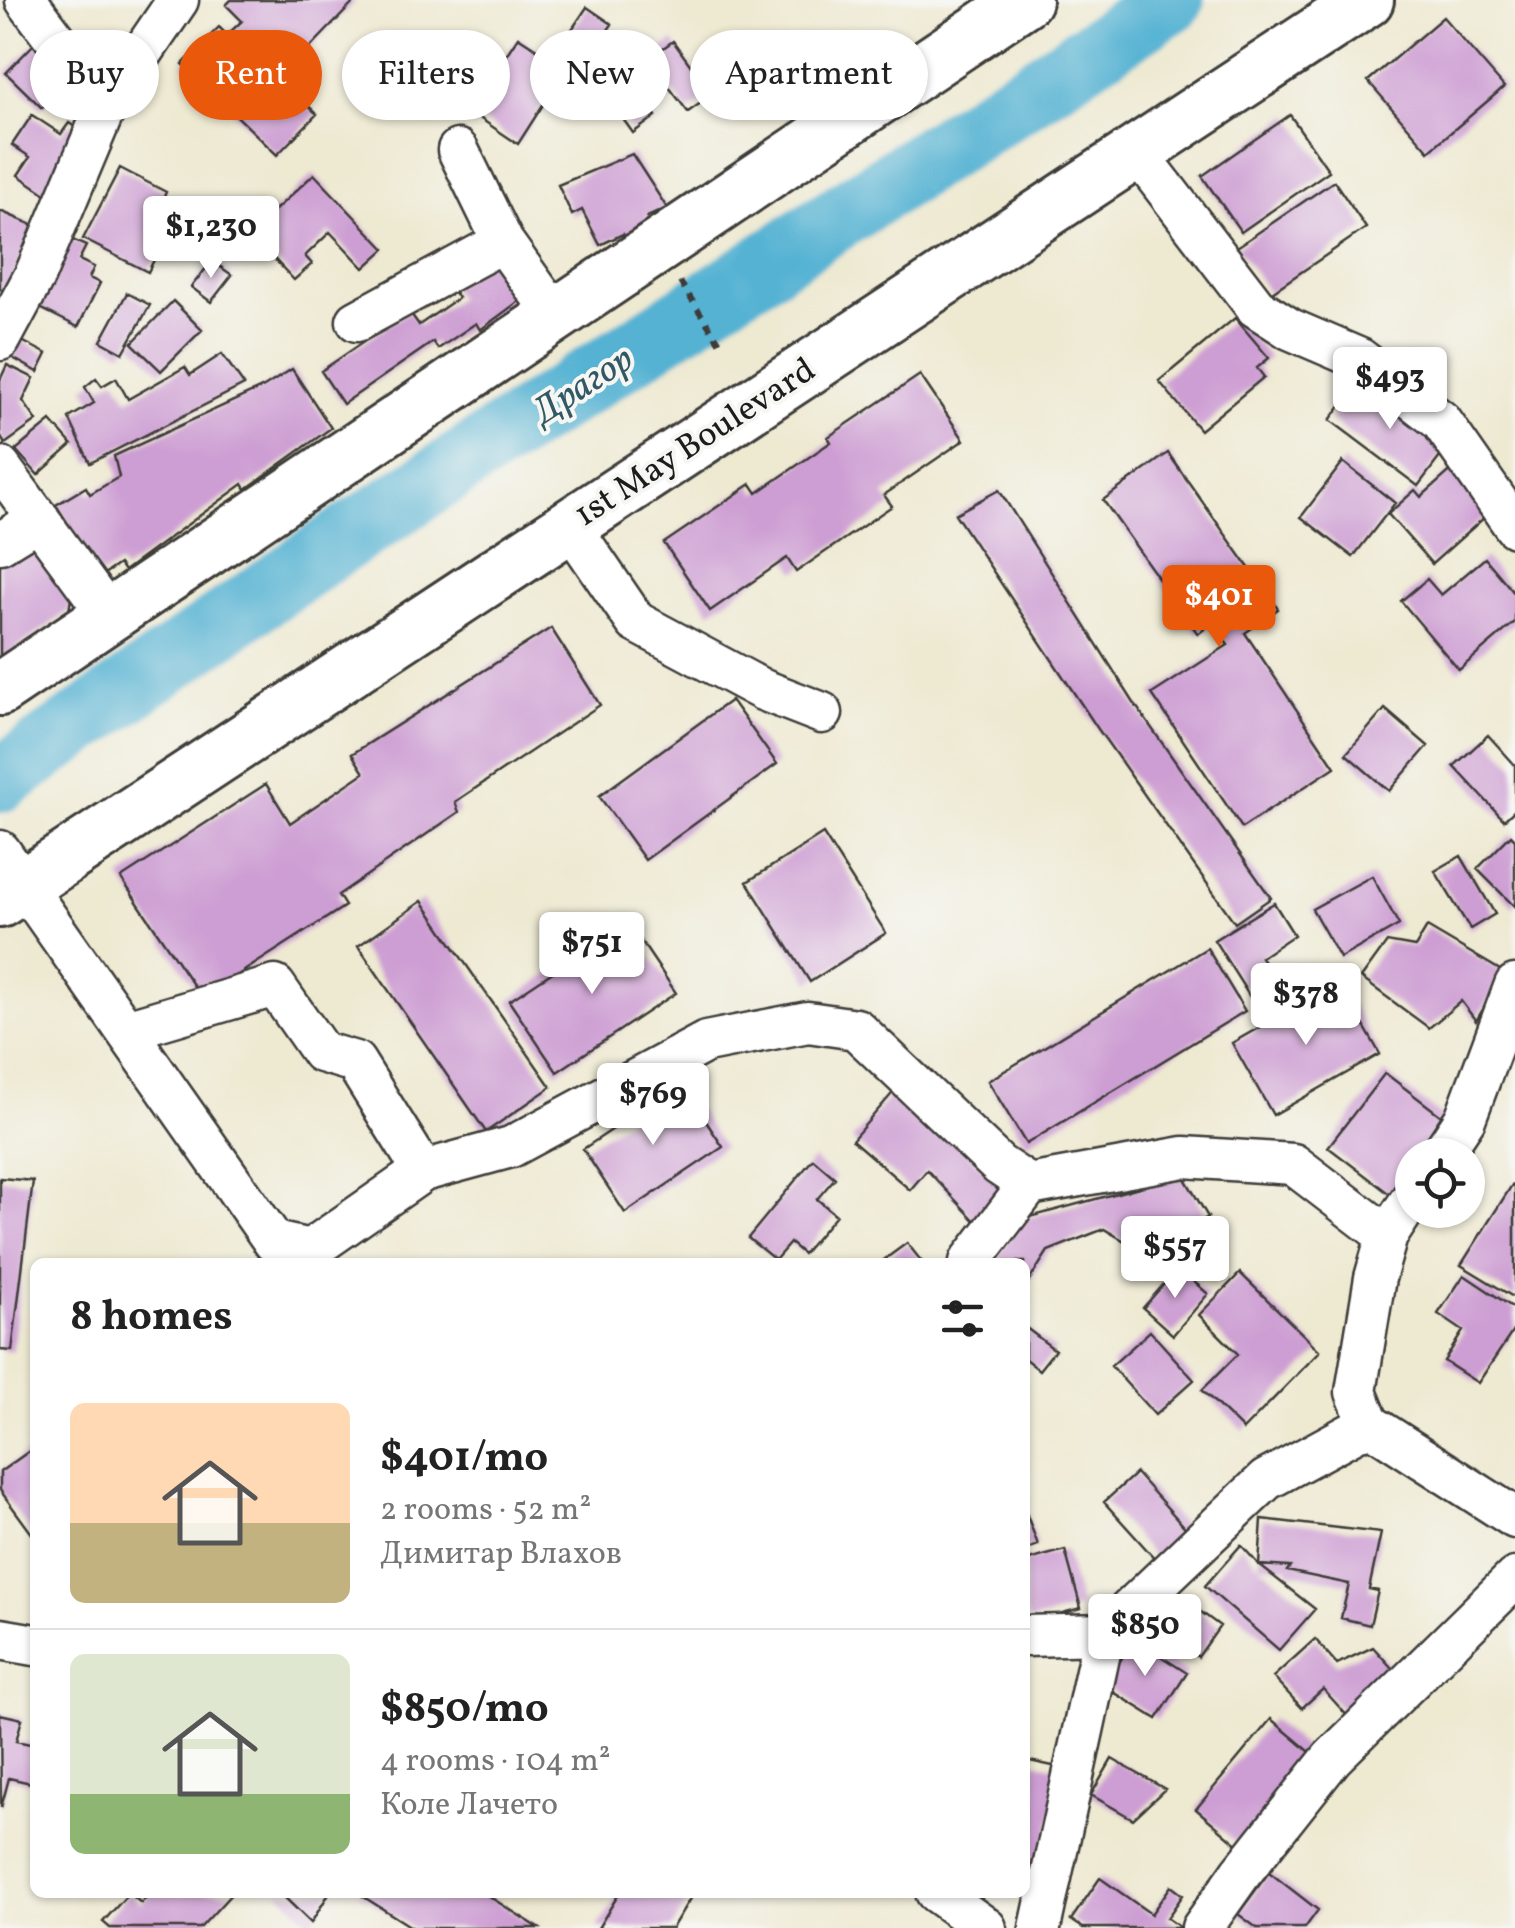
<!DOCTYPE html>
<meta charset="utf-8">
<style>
body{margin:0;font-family:Vollkorn,serif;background:#f6f6f6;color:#222;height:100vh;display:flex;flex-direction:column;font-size:38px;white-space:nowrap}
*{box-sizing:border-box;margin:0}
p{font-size:32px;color:#767676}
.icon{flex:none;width:55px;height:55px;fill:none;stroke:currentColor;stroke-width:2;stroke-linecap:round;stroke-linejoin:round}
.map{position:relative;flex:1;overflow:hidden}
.side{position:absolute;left:30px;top:1258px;width:1000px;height:640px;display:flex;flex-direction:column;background:#fff;border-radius:15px;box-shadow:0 2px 8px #0004}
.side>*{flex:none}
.guide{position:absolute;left:30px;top:30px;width:1000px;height:90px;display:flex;gap:20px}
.buttons{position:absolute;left:1395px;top:1138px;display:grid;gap:20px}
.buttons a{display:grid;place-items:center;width:90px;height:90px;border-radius:50%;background:#fff;box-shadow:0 2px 8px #0004;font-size:50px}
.price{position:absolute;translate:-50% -85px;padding:0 22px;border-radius:10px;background:#fff;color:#222;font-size:32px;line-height:65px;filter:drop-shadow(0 2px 5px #0008)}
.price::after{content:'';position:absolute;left:50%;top:60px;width:30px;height:22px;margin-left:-15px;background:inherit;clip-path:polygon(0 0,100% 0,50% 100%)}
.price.current{background:#ea580c;color:#fff}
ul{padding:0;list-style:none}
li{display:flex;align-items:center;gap:30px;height:250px;padding:0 40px}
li+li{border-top:2px solid #e0e0e0}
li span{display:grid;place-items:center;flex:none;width:280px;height:200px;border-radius:15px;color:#555}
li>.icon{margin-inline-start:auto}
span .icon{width:120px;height:120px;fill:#fffc;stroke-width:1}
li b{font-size:42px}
h2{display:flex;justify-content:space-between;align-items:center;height:120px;padding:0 40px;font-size:42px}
.tag{padding:0 35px;border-radius:45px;background:#fff;box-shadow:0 2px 8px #0004;font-size:35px;line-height:90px}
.tag.current{background:#ea580c;color:#fff}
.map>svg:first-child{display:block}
</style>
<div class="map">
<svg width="1515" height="1928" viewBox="0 0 1515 1928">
<rect width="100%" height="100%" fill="#f6f6f2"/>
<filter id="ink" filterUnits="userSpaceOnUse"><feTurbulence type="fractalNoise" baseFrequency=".01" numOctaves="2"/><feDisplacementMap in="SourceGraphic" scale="20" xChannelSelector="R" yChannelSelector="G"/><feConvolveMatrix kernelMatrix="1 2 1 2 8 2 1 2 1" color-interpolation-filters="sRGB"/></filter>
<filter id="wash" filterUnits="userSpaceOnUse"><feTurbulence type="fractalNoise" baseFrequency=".0048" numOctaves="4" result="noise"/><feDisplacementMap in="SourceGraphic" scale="40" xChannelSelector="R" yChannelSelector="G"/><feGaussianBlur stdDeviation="2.25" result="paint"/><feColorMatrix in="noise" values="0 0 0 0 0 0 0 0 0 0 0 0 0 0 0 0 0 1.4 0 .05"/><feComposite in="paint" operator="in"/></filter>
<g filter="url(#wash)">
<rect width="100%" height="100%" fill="#eee9d1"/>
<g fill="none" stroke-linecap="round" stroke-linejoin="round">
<path stroke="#55b2d3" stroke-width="65" d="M0,780l329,-231 843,-549"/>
</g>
<g id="blocks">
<path fill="#cd9ed3" d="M231,0h125l-76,79 37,35 -40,41 -94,-91 36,-37 8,8 15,-14 -16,-16z
M587,7l25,17 -55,83 -11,-7 -28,44 -49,-33 49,-74 34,22z
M1443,17l61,70 -75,64 -61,-70z
M673,41l39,54 -24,17 -19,-25 -22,16 9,13 -23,17 -30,-42z
M35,43l36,35 -29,30 -36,-35z
M32,115l29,19 8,-11 18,12 -40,60 -29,-20 12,-18 -18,-12z
M1290,115l39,56 -88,61 -39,-56z
M632,154l35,54 -20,9 6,12 -27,12 -3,-7 -23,11 -18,-35 -10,5 -14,-30z
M120,168l46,24 -10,21 17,8 -25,51 -65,-33z
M314,174l71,75 -21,19 -34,-36 -25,24 7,8 -18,16 -44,-47z
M1334,181l32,47 -97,66 -32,-47z
M0,211l35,15 -28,66 -7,-3z
M68,238l18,8 -7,14 15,7 -5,11 11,5 -22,44 -44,-22z
M497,256l25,43 -42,31 -4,-7 -38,26 -5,-7 -90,62 -22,-33 88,-60 10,14 39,-27 -7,-10z
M212,261l20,14 -21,27 -20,-15z
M127,293l23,12 -27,48 -22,-12z
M173,301l29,29 -41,41 -29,-28z
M1235,318l34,40 -12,10 7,9 -64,53 -41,-49z
M20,340l27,14 -9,18 -27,-15z
M222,354l22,31 -154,78 -21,-45 25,-15 -9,-16 11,-9 6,8 14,-8 12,21 57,-32 5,8z
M7,365l27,13 -11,23 14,20 -32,23 -5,-8v-56z
M292,369l39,59 -85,61 -3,-5 -119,87 -5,-7 -18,12 -45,-71 30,-18 4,7 29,-17 -5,-21 150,-69z
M920,375l44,65 -80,55 8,11 -96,66 -9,-14 -77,53 -46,-68 87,-59 6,9 74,-51 -3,-5z
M1361,379l88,66 -31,41 -88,-66z
M51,421l21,24 -34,30 -22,-25z
M1168,453l110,156 -33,24 90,134 -93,61 -90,-134 76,-49 -16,-22 -14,11 -95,-134z
M1343,462l52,41 -42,54 -52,-40z
M1456,466l38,43 -62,55 -44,-50 27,-24 6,7z
M999,490l135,213 137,195 -36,25 -137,-194 -143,-215z
M32,538l39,60 -2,13 -69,49v-101z
M1485,558l30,36v28l-56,48 -58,-69 26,-22 14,16z
M551,628l49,77 -145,97 4,10 -121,83 7,11 -143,92 -81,-120 145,-94 24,39 74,-50 -12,-19z
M731,700l46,64 -132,96 -46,-64z
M1385,709l43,37 -39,45 -43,-37z
M1488,735l27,30v45l-11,10 -50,-54z
M823,834l63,99 -76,49 -63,-100z
M1511,835l4,4v68l-38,-38z
M1461,856l34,58 -25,15 -35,-58z
M1372,876l27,49 -59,33 -28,-49z
M422,901l129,186 -65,45 -128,-186z
M1274,903l20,32 -33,22 15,23 -26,17 -36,-57z
M628,922l48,71 -119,79 -48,-71z
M1427,927l78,46 -29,48 -15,-20 -32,27 -68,-50 26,-36 28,5z
M1207,948l38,63 -219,133 -38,-63z
M1339,982l41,72 -107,61 -41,-72z
M1385,1073l72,55 -21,27h-24v31l-12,16 -72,-55z
M681,1084l42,63 -98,66 -42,-64z
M897,1088l115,107 -30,33 -55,-58 -17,20 -58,-50z
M813,1159l22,19 -18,21 19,16 -33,39 -13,-11 -15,17 -27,-22z
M1183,1175l25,42 -63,36 -41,-24 -56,22 -23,36v-25h-31l29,-43z
M0,1178l33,3 -21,170 -12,-1z
M1512,1185l3,2v111l-54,-33z
M907,1243l15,19h-41z
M1178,1268l30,26 -35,41 -30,-27z
M1240,1273l80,78 -77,79 -41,-40 36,-36 -39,-39z
M1464,1275l51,34v19l-37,55 -34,-22 19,-30 -25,-17z
M1025,1327l30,23 -16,20 -14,-11z
M1150,1331l44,49 -39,35 -44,-49z
M35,1447v91l-35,-48v-18z
M1136,1473l54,60 -32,29 -54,-60z
M1025,1510l13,35 -13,5z
M1262,1519l119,14 -12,56 9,2 -8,34 -29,-7 8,-34 -62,-13 3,-4 -31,-2 56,44 -36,41 -74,-64 36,-41 18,20z
M1065,1550l16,58 -52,14 -4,-14v-47z
M1167,1587l53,39 -22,31 -54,-39z
M1134,1639l53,34 -30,46 -53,-33z
M1315,1639l22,25 36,-17 26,29 -48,44 -28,-31 -21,19 -29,-31z
M0,1714l22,5 -6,22 19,4v39l-26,-6 -8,30z
M1271,1719l51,43 -75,90 -51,-43z
M1112,1759l53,30 -32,30 -42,-24z
M1025,1760l37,8 -24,114 -13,-3z
M1269,1872l49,38 -13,18h-48l-19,-14z
M1100,1878l51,36 20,-28 12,9 -16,23 14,10h-98l-12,-8z
M151,1892h82l-33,36h-90l-7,-6 26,-29 12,10z
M279,1892h51l-19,31z
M356,1892h126l57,36h-126z
M620,1892h74l-22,36h-74z"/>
</g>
</g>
<g filter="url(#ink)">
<use href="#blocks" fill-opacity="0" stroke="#3c3b37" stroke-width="2.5"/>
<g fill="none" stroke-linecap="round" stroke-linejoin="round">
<g stroke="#3c3b37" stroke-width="45">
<path id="minor" d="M26,0l80,106
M458,150l45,92 52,73
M1137,152l119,155 34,22 70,30 81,62 74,106
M357,321l146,-79
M0,340l35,-65 71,-169 72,-106
M0,467l94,128
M569,524l67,98 127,68 59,23
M0,543l39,-24
M0,851l274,391 36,8 113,-79
M126,1030l149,-44 46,66 34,10 68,109 88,-24 195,-105 102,-20 48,7 143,136 30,20 155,-28 109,7 94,72
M1441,1155l24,-36 50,-134
M1412,1198l-25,38 -12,42 -19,114 13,32 146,94
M970,1262l59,-77
M1025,1636l79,-2 162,-154 103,-56
M0,1639l35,6
M936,1892l50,36
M1040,1928l64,-294
M1202,1928l39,-55 91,-115 183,-180"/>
</g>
<g stroke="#3c3b37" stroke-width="58">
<path id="major" d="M0,689l1025,-689
M0,901l1367,-901"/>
</g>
<path stroke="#3c3b37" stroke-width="6" stroke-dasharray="8 8" stroke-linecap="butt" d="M680,282l40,61"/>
<use href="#minor" stroke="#fff" stroke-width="40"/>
<use href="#major" stroke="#fff" stroke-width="52"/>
</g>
</g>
<g text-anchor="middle" stroke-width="8" stroke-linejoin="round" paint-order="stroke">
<g font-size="35" fill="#1c1c1c" stroke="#f6f6f2">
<text transform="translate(694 441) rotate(-33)" y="12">1st May Boulevard</text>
</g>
<g font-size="38" font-style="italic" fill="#335865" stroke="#f6f6f2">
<text transform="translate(582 384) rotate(-33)" y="13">Драгор</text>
</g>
</g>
</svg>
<div class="buttons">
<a><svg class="icon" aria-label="locate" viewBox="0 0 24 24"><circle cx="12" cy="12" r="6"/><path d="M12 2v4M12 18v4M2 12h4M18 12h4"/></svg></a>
</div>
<b class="price" style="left:211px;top:281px">$1,230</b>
<b class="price" style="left:1390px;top:432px">$493</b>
<b class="price current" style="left:1219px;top:650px">$401</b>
<b class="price" style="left:592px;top:997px">$751</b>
<b class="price" style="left:1306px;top:1048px">$378</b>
<b class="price" style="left:653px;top:1148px">$769</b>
<b class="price" style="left:1175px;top:1301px">$557</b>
<b class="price" style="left:1145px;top:1679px">$850</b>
<div class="guide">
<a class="tag">Buy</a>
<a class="tag current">Rent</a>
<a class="tag">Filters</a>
<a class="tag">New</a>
<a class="tag">Apartment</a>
</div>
<section class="side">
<h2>8 homes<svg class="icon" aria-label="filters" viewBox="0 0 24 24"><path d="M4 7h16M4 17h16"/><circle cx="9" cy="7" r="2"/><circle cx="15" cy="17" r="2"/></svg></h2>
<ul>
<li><span style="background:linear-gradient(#ffd9b3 60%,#c2b280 0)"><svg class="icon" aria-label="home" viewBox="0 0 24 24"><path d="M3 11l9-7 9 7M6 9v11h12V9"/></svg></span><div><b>$401/mo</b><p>2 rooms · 52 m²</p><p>Димитар Влахов</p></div></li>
<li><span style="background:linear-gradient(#dfe7d0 70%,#8fb573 0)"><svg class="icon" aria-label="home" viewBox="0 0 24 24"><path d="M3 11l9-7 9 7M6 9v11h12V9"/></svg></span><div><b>$850/mo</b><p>4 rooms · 104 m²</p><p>Коле Лачето</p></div></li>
</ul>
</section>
</div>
